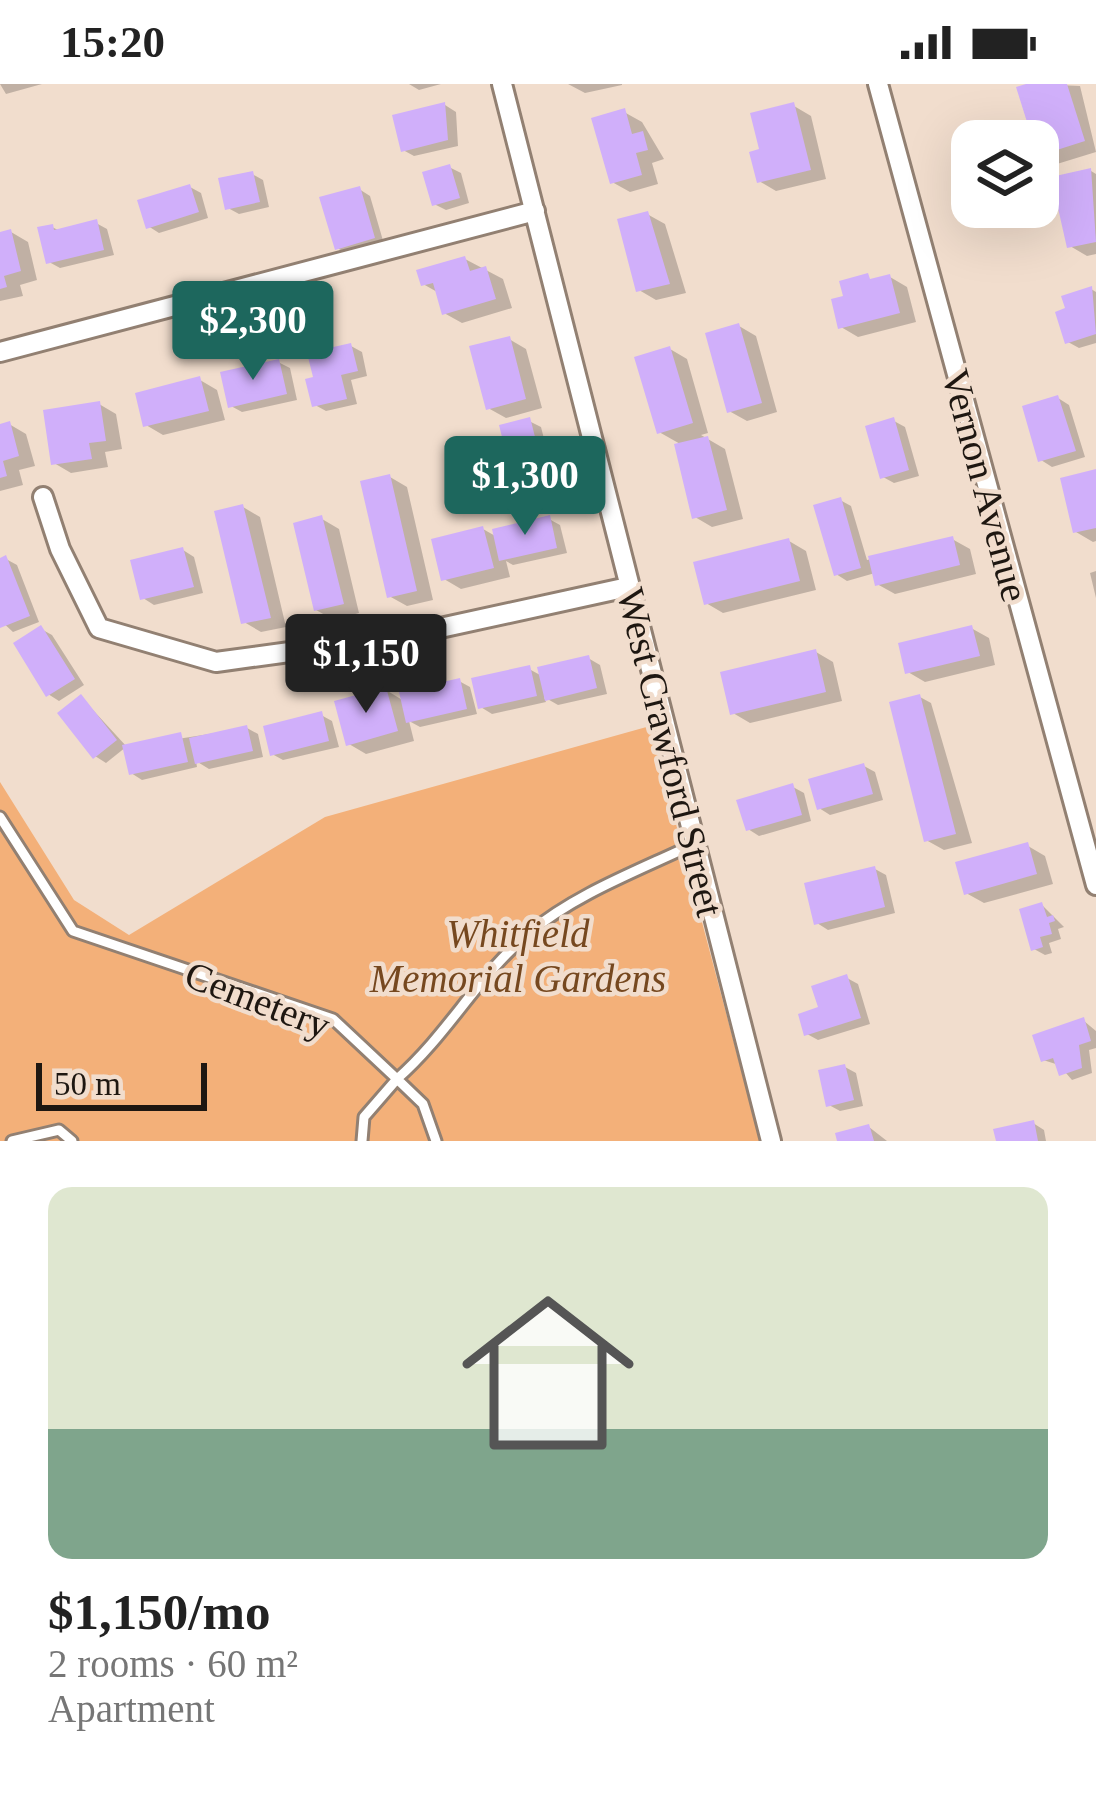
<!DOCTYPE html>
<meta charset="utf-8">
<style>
body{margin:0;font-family:Georgia,serif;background:#f6f6f6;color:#222;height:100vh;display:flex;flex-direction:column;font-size:45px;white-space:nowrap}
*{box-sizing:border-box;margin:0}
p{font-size:39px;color:#767676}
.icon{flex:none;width:66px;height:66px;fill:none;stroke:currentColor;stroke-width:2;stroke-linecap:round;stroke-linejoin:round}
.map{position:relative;height:1057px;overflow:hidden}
.side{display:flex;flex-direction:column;background:#fff;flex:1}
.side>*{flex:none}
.buttons{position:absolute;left:951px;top:36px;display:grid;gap:24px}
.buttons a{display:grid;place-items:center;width:108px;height:108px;border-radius:24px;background:#fff;box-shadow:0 12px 48px #0002;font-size:60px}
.scale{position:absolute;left:36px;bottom:30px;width:171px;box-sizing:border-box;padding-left:12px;border:6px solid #1e1711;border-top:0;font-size:33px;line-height:42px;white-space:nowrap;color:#1e1711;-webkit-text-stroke:9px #f1ddcd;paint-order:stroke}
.price{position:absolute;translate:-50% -102px;padding:0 27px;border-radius:12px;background:#1d675d;color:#fff;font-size:39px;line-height:78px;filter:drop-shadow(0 3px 6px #0008)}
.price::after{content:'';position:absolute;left:50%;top:72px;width:36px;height:27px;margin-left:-18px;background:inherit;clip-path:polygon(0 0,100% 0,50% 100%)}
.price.active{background:#222;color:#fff}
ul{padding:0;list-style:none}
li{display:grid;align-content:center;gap:24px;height:636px;padding:0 48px}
li span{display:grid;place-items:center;height:372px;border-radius:24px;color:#555}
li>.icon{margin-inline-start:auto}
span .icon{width:216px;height:216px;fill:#fffc;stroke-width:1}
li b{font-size:51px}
.status{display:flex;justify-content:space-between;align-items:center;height:84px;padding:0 60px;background:#fff;direction:ltr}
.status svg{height:33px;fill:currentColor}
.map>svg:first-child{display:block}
</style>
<div class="status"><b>15:20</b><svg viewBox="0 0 49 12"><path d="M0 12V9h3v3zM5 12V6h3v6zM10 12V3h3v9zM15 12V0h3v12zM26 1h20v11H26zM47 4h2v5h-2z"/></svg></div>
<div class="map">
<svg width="1096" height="1057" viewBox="0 0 1096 1057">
<rect width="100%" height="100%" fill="#f1ddcd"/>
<path fill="#f3b079" d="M650,642l110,415h-760v-359l74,118 55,35 196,-118z"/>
<path fill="#0003" d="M0,0h42l-36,10z
M409,0h32l-22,6z
M568,0h54v1l-37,8z
M1036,0l44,2 16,66 -39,12 -17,-10z
M445,21l11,7 2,34 -44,10 -11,-6z
M794,22l17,10 15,63 -50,12 -17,-10z
M624,28l18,10 22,37 -12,4 6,21 -28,8 -18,-10z
M449,83l12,6 8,30 -23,7 -12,-6z
M1091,87l5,3v80l-9,2 -17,-10z
M252,90l11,6 6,27 -30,7 -11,-6z
M190,103l11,6 7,25 -49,15 -11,-7z
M359,105l11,7 14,48 -36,10 -11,-6z
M647,130l18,10 21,69 -30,7 -17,-10z
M96,139l11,6 7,26 -54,13 -11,-6 3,-35 8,4z
M11,148l17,10 9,38 -17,5 3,11 -23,5v-66z
M465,175l38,20 9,29 -50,15 -18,-10 -5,-20 -16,-9z
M890,193l17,10 9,35 -58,15 -17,-10z
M1091,205l5,3v51l-17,5 -11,-6z
M739,242l17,10 21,76 -30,9 -18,-10z
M509,255l17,10 16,59 -36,10 -18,-10z
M351,262l11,6 5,24 -16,4 6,24 -31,7 -11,-6z
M670,265l17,10 21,74 -7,2 24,14 18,70 -31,8 -17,-10 -13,-72 -23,-13z
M278,278l12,6 7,32 -55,12 -11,-6z
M200,296l17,10 8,30 -62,15 -17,-10z
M1058,314l11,7 16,52 -33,10 -11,-7z
M99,320l17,10 6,35 -17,3 3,15 -37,6 -17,-10z
M529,337l12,6 14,55 -28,7 -11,-6z
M894,337l11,6 14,49 -25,7 -11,-6z
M9,340l17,10 9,32 -16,4 4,15 -23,6v-64z
M1096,388v69l-3,1 -17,-10z
M390,393l17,10 26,113 -26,6 -18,-10z
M840,416l11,6 16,54 85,-21 18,10 6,25 -81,20 -18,-10 -2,-11 -28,8 -11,-7z
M243,423l17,10 26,110 -25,5 -17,-10z
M322,435l17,10 20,84 -25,7 -18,-10z
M549,435l11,6 7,28 -54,12 -7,-4 4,16 -49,12 -17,-10 39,-50 14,8z
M789,457l17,10 10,39 -93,23 -17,-10z
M183,466l11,7 9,36 -49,12 -11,-7z
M6,475l11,6 22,57 -26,10 -13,-12v-59z
M1096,487v27l-6,-25z
M971,544l18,10 6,27 -70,17 -17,-10z
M41,545l11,6 32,50 -25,16 -11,-7z
M816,568l17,10 9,39 -92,22 -17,-10z
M588,574l12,7 7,29 -49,11 -14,-8 2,5 -54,12 -13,-8 50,-37 13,7z
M459,597l11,6 7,27 -57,13 -11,-6 5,20 -48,13 -17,-10 37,-54 18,11z
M81,613l46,50 120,-19 11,6 5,23 -54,12 -13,-8 1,6 -55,13 -11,-7 -5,-26 -20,16 -11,-7z
M920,613l11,6 41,140 -28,7 -18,-10z
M321,631l11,6 7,26 -56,13 -11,-6z
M864,682l11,6 8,28 -53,15 -11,-7z
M793,703l11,6 7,28 -52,15 -11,-7z
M1028,762l17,10 8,28 -69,19 -18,-10z
M875,785l11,6 9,38 -67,17 -11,-7z
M1042,821l22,22 -6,2 3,10 -12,4 3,10 -7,2 -11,-6z
M847,894l11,6 12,40 -52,16 -11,-6z
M1084,937l12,10v17l-7,2 3,23 -20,7 -13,-15 -16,-5z
M845,983l11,6 7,33 -23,5 -11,-6z
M1033,1039l11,7 2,11h-47l-2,-10z
M869,1043l18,14h-47l-1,-6z"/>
<path fill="#d0affa" d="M1026,0h41l18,57 -47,15v-15h-5l-17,-54z
M445,18l3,38 -47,12 -9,-37z
M794,18l17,68 -54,13 -8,-31 10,-3 -9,-36z
M625,24l7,26 11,-3 5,19 -12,3 6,22 -32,9 -19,-66z
M450,80l10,34 -28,8 -10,-34z
M1091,84l5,74 -29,6 -16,-71z
M253,87l7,31 -35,8 -7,-32z
M190,100l9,28 -53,17 -9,-29z
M360,102l15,52 -40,12 -16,-53z
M648,127l22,73 -34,8 -19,-73z
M97,135l7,31 -58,14 -9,-37 16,-3 1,6z
M11,145l10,42 -17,5 3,11 -7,2v-57z
M465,172l5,15 16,-5 10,33 -54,16 -9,-32 -12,3 -5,-16z
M868,189l2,6 20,-5 10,39 -62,16 -7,-30 12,-3 -4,-15z
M1092,202l4,48 -31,10 -10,-32 10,-4 -4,-12z
M739,239l23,80 -35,10 -22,-80z
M510,252l16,63 -40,11 -17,-64z
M351,259l7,28 -17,4 6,24 -35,8 -7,-28 8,-2 -6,-24z
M670,262l23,77 -36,11 -23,-77z
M279,275l8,35 -59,14 -8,-36z
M200,292l9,35 -66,16 -8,-34z
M1058,311l18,56 -38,11 -16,-56z
M100,317l6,40 -17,2 3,16 -41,6 -8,-55z
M530,333l15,60 -31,8 -15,-60z
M894,333l15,53 -29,9 -15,-53z
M10,337l9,35 -16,5 4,15 -7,2v-54z
M708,352l19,74 -35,9 -18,-75z
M1096,385v59l-23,5 -13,-55z
M390,390l27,117 -30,7 -27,-117z
M841,413l20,71 -27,8 -21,-71z
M243,420l28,114 -30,6 -27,-113z
M322,431l22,89 -30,7 -21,-88z
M550,431l7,33 -58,13 -7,-32z
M483,442l11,42 -53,13 -10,-42z
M953,452l7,29 -85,21 -7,-30z
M789,454l11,43 -96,24 -11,-43z
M183,463l11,40 -54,13 -10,-40z
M6,471l24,61 -30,12v-70z
M41,541l34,54 -29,18 -33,-54z
M972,541l8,31 -75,18 -7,-31z
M816,565l10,43 -96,23 -10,-43z
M589,571l8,33 -52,13 -8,-34z
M530,581l7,31 -59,13 -7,-31z
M460,594l7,31 -61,14 -7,-31z
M386,603l12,44 -52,15 -12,-45z
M81,610l36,46 -24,19 -36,-46z
M920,610l36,140 -32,8 -35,-140z
M322,627l7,30 -59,15 -7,-30z
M247,641l6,26 -58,13 -6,-26z
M181,648l7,30 -59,13 -7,-30z
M864,679l9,31 -56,16 -9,-31z
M793,699l9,32 -56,16 -10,-31z
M1028,758l9,32 -73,21 -9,-33z
M875,782l10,41 -71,18 -10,-42z
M1042,818l5,15 6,-2 2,6 -6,2 3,11 -12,3 3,10 -12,4 -12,-42z
M847,890l14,44 -57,18 -6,-22 20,-7 -7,-21z
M1084,933l7,24 -12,4 3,23 -23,8 -6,-18 -12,4 -9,-27z
M845,980l9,36 -28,7 -8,-37z
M1034,1036l4,21h-42l-3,-12z
M869,1040l5,17h-37l-2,-8z"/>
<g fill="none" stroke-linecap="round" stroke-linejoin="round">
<g stroke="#928072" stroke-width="15">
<path id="lane" d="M0,733l73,114 260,88 64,60c52,-46 79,-101 132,-146 46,-39 111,-63 165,-89
M12,1057l47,-11 13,11
M362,1057l2,-24 33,-38 26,25 13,37"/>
</g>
<g stroke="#928072" stroke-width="24">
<path id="street" d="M502,0l269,1057
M878,0l218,801
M0,268l535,-141
M43,413l17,52 39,79 117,34 183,-25 229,-50"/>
</g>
<use href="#lane" stroke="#fff" stroke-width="9"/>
<use href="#street" stroke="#fff" stroke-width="18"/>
</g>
<g text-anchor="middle" stroke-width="9" stroke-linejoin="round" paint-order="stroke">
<g font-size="39" fill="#1e1711" stroke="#f1ddcd">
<text transform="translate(986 401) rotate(75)" y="14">Vernon Avenue</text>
<text transform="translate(671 668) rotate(76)" y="14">West Crawford Street</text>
<text transform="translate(258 915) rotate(21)" y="14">Cemetery</text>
</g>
<g font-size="39" font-style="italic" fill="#76481f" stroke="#f1ddcd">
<text x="518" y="863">Whitfield<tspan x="518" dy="45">Memorial Gardens</tspan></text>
</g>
</g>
</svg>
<div class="buttons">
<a><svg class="icon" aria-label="layers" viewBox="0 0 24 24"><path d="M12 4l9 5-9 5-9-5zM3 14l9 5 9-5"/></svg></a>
</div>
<div class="scale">50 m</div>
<b class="price" style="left:253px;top:299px">$2,300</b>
<b class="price" style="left:525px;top:454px">$1,300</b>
<b class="price active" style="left:366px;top:632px">$1,150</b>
</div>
<section class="side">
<ul>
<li><span style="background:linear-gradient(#dfe7d0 65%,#7fa58c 0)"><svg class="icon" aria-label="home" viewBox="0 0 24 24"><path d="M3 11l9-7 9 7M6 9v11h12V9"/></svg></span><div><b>$1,150/mo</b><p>2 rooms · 60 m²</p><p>Apartment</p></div></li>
</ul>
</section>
